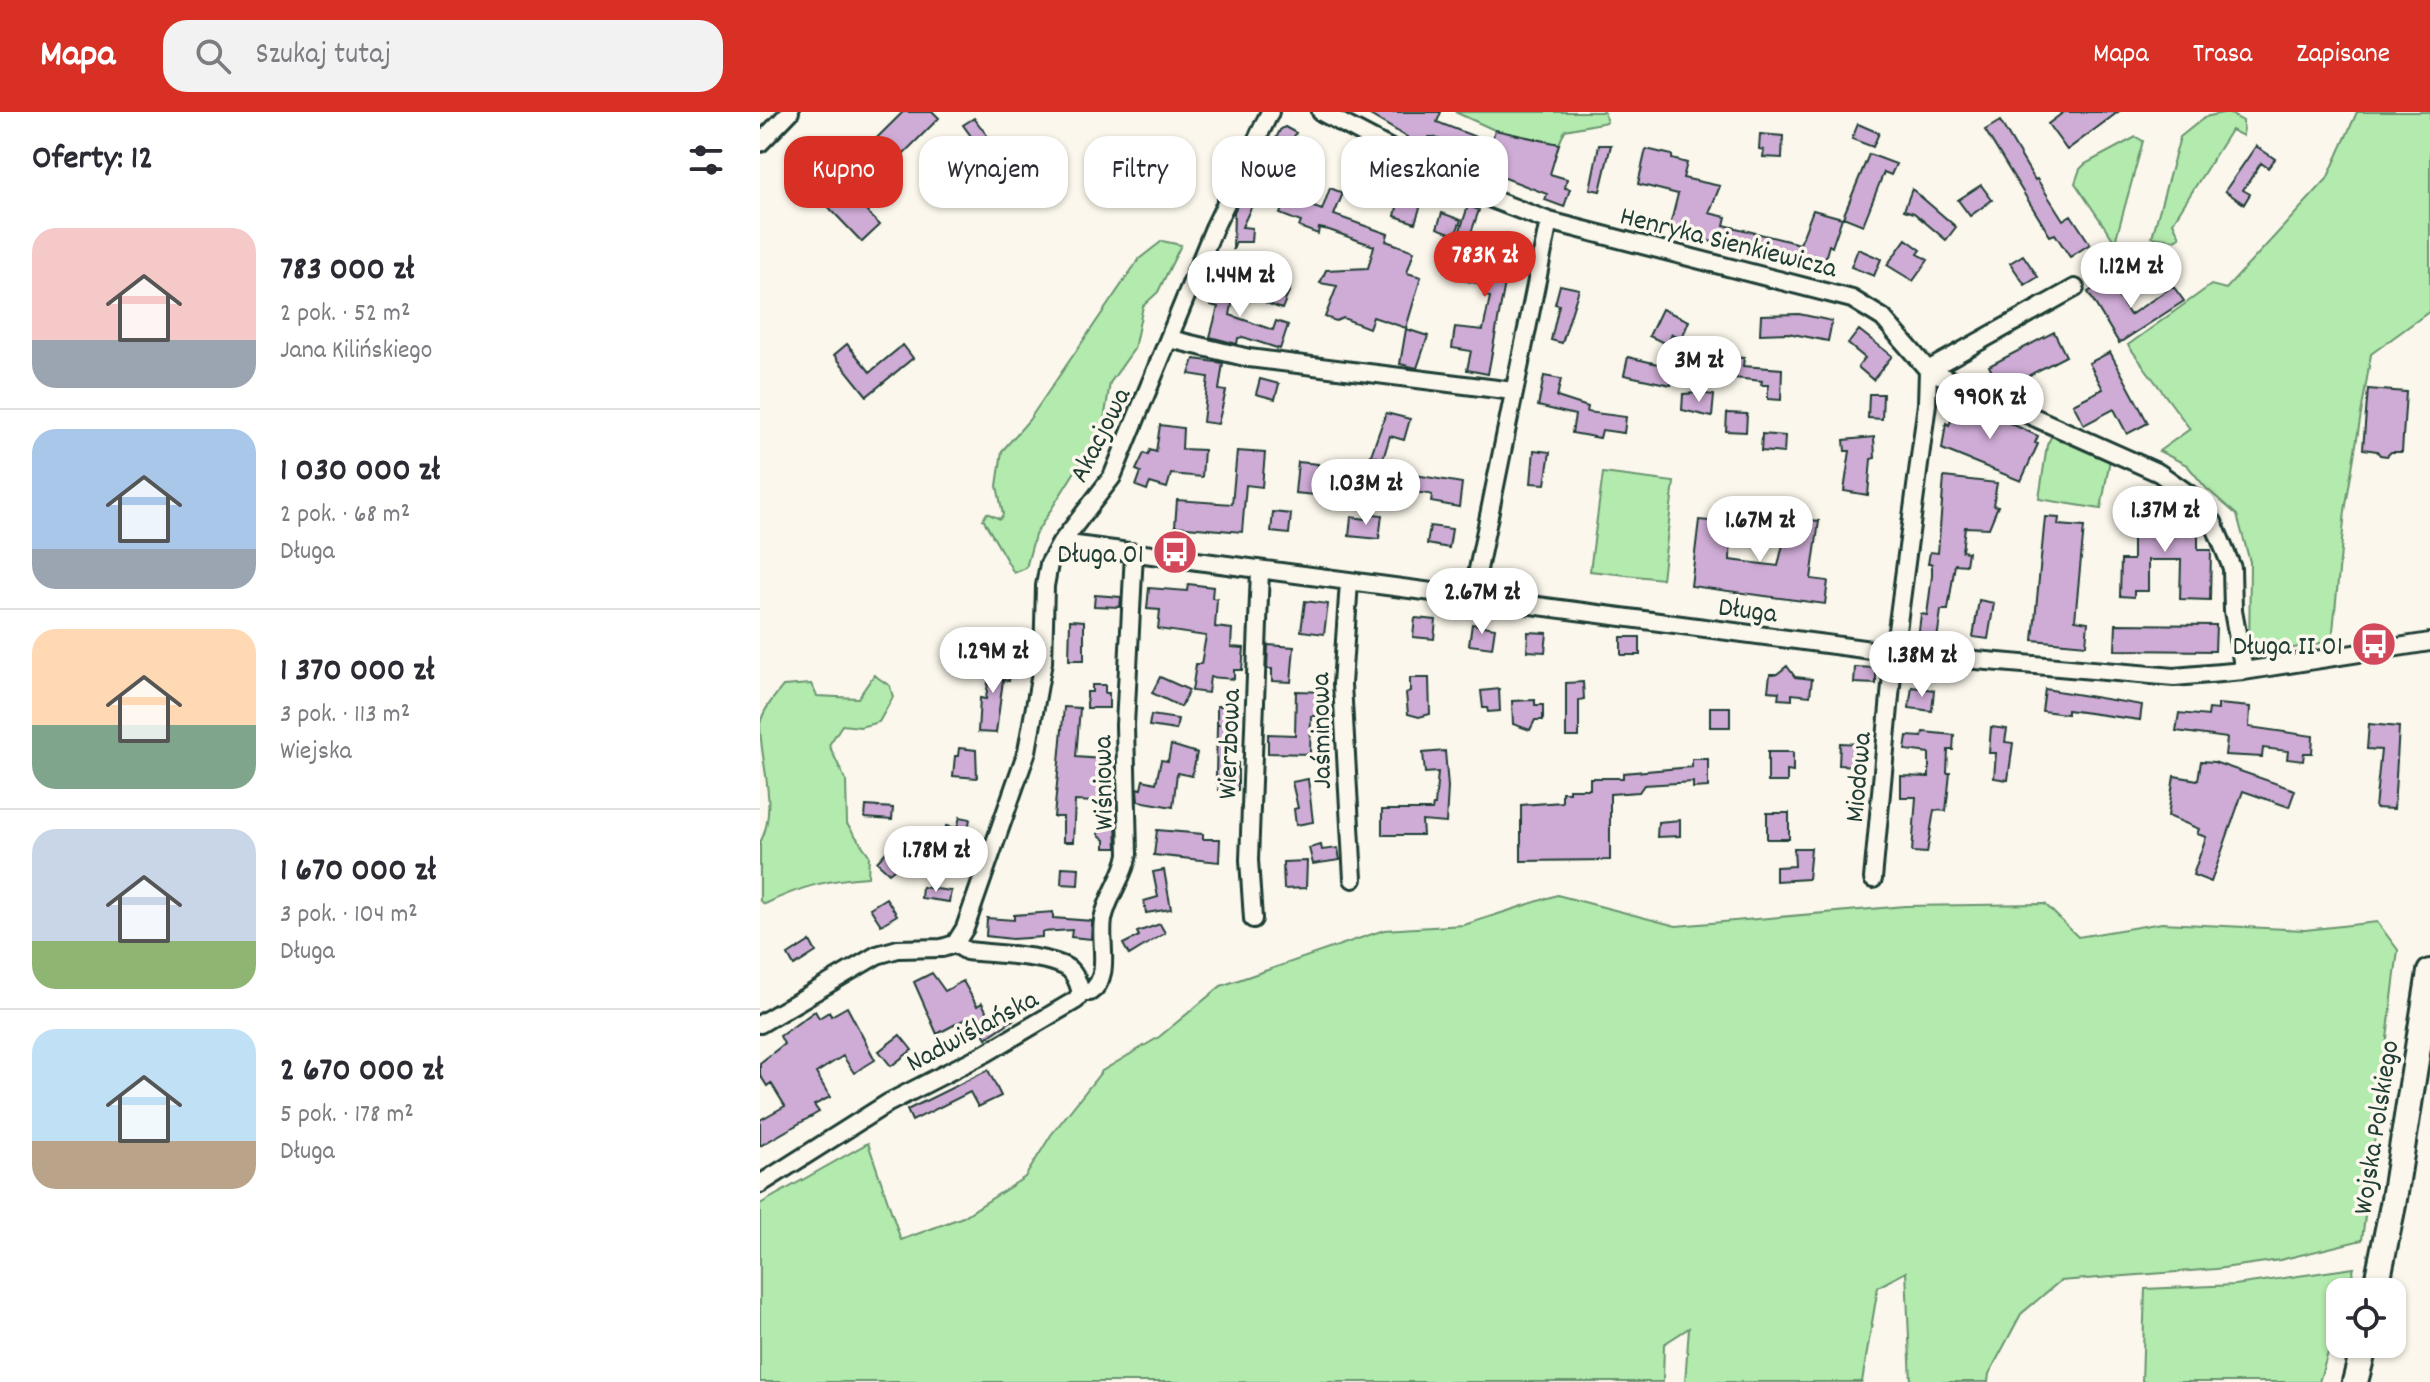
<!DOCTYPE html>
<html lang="pl">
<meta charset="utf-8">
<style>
body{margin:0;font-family:Dekko,sans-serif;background:#f2f2f3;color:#2b2b33;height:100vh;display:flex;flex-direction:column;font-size:30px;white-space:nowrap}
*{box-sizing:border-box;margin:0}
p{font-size:26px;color:#7c7c81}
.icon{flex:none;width:44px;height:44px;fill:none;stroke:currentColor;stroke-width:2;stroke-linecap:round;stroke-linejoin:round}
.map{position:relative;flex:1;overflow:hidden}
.sheet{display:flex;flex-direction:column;background:#fff;width:760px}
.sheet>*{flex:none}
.banner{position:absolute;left:24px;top:24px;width:760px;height:72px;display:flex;gap:16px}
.tools{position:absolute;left:1566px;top:1166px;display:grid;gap:16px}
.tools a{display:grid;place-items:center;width:80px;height:80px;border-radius:16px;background:#fff;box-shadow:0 2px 6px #0004;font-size:40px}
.price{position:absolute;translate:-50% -68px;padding:0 18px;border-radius:28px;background:#fff;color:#222;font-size:26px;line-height:52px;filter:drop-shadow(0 2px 4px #0008)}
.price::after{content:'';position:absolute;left:50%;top:48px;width:24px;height:18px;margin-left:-12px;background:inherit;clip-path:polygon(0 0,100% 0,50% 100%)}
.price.active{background:#d93025;color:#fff}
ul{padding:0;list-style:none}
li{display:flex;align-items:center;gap:24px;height:200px;padding:0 32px}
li+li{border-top:2px solid #e1e1e2}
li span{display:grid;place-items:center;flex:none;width:224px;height:160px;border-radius:24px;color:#555}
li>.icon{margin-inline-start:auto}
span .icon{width:96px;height:96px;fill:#fffc;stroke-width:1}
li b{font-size:34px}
h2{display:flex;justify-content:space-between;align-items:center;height:96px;padding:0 32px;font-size:34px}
.chip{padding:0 28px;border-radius:24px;background:#fff;box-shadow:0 2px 6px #0004;font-size:28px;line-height:72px}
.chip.active{background:#d93025;color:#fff}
header{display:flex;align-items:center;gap:48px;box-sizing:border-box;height:112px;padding:0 40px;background:#d93025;color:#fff}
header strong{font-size:38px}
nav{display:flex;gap:44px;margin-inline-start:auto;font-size:28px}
.search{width:560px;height:72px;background:#f2f2f3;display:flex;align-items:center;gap:20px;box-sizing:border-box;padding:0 28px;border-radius:24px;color:#7c7c81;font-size:30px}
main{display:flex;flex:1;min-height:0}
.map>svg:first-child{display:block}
</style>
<header>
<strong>Mapa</strong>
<div class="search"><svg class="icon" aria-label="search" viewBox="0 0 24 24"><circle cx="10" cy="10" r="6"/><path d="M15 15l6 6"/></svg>Szukaj tutaj</div>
<nav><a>Mapa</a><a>Trasa</a><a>Zapisane</a></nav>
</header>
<main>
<section class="sheet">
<h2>Oferty: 12<svg class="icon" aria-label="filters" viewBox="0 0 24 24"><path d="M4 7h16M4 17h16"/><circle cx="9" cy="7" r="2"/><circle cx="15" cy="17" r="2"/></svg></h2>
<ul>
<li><span style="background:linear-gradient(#f6c9c9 70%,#9aa5b1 0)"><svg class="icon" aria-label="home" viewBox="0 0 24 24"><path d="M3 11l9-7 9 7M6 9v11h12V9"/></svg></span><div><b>783 000 zł</b><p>2 pok. · 52 m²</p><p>Jana Kilińskiego</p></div></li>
<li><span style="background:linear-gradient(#a9c7e8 75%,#9aa5b1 0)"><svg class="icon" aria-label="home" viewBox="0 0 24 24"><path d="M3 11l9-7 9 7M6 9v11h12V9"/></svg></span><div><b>1 030 000 zł</b><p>2 pok. · 68 m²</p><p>Długa</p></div></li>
<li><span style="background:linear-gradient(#ffd9b3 60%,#7fa58c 0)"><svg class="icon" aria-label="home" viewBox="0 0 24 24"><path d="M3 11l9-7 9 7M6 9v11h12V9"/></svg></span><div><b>1 370 000 zł</b><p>3 pok. · 113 m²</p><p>Wiejska</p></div></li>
<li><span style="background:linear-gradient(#c9d6e8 70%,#8fb573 0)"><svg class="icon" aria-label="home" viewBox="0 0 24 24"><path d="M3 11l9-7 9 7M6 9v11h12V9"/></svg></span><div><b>1 670 000 zł</b><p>3 pok. · 104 m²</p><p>Długa</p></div></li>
<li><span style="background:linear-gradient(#bfe0f5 70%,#b9a48a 0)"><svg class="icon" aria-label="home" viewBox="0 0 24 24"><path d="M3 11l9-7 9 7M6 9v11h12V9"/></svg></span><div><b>2 670 000 zł</b><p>5 pok. · 178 m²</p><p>Długa</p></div></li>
</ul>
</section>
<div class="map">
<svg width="1670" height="1270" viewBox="0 0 1670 1270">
<rect width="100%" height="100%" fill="#fbf7ec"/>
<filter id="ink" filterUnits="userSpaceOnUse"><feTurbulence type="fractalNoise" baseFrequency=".0125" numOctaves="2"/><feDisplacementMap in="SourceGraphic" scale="16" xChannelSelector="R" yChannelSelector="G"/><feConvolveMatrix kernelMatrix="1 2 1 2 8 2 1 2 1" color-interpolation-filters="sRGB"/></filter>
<g filter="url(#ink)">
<path fill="#b3eaad" stroke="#699470" stroke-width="2" d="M695,0h149l3,10 -42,8 -6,14 -58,-11z
M1467,0l16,9v15l-12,-6 -58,92 7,15 -6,3 -22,-3 28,-100 25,-20z
M1597,0h73v199l-59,43 -26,157 -13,130 -83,15 1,-94 -13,-47 -31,-27 -19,-23 -28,-14 31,-22 -62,-84 83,-60 15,4 101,-110z
M1376,25l7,4 -28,101 -40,-59 5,-14 5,-5z
M402,129l19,4 -23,47 -15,14 -9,43 -24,34 -7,44 -68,108 -9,33 -12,5 -31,-54 4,-6 13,6 3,-5 -6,-28 5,-35 27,-31 110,-161z
M1292,323l58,24 -9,50 -62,-10 8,-54z
M843,361l71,9 -12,97 -72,-8z
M114,563l16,11 3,11 -14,25 -19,5 -18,-2 -13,20 17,36 1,43 22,31 -1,22c-41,3 -66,9 -103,27l-5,-3v-58c19,-36 0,-81 0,-119 3,-14 14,-27 23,-38l28,-2 6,12 41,2z
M797,783l119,31 229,-20 140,-2 33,33 84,-14 143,7 72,-8 21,28 -36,290 -82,20 -64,9 -156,12 -39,33 -32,60 -1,8h-77l-5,-110 -28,15 -16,95h-177l4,-54 -25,16 -1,38h-903v-178l108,-61 33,97 62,-23 62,-40 26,-42 51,-64 57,-34 62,-51 163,-56 80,-5z
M1594,1156l-7,24h-7v22l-21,68h-177l3,-93 90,-4z"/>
<path fill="#cfacd6" stroke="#1f3d34" stroke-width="2" d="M143,0h30l6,6 -83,83 24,24 -18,17 -44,-46z
M605,0h76l-4,10 54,21 4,-13 64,14 -9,30 17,5 -2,9 5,1 -6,18 -19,-7 2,-6 -92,-35 4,-12 -26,-10h-4l-5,10z
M1304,0h54l-51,38 -19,-26z
M214,6l15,20 -9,5h-4l-13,-18z
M1240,9l35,59 2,-1 26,41 8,-5 19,29 -20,13 -15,-23 -5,2 -65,-106z
M1098,12l21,9 -6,14 -21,-8z
M525,15l11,6 -22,41 8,3 -6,17 -22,-8 26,-56z
M1000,22l23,2 -1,22 -19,-1 1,-7 -5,-1z
M839,33h12l-11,46 -10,-2z
M1496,34l19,13 -7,9 -7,-5 -18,27 7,4 -6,10 -19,-13z
M886,37l26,6v4l15,4 -4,15 37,8 -11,27 17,4 -2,8 76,19 13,-34 29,8 -10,29 -3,-2 -8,28 -24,-6 1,-5 -42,-9 2,-7 -23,-4 -1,5 -26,-6 -38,-15 8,-32 -40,-10z
M1109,42l27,10 -5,11 -7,-3 -21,53 -20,-8z
M611,56l17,6 -3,9 39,13 -9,27 -20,-7 2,-9 -35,-14z
M1221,73l11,15 -22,16 -12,-16z
M570,76l13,5 -9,22 54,19 -2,7 28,10 -7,22 14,4 -15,51 -33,-11 -4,11 -26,-10 -7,3 -11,-4 12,-31 -17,-3 6,-13 42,-2 6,-22 -45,-16 -10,-2 -1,6 -19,-7 2,-5 -21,-8 6,-17 36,13z
M1152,77l44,38 -10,13 -32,-27 -10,-3z
M483,81l12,6 -13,28 10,1 -1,14h-15l-3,8 1,-38z
M708,94l11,4 -14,40 -10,-4z
M682,101l19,7 -6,15 -18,-7z
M724,122l29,6 -25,134 -21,-4 4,-19 -19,-3 3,-21 28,3 7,-33 -6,-1 2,-11 -24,-5 2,-8 -7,-1 5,-17 18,3z
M1146,127l15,11 -3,4 10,6 -15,21 -26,-16z
M1098,137l23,10 -7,17 -23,-9z
M1263,143l15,22 -13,8 -15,-22z
M459,161l18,3 -7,39 43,15 3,-9 12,4 -8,24 -37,-12 -5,1 -1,6 -27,-7 8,-30 -7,-2z
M1348,168l22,35 43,-29 11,15 -65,42 -31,-51z
M514,171l16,6 -8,20 -16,-6z
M800,173l19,4 -17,54 -11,-3 8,-35 -4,-1z
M902,197l27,12 -7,17 -10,-4 -5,10 -18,-8z
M1039,202l33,7 -4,20 -40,-8 -28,1 1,-19z
M646,217l22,7 -11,32 -17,-4z
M1099,218l33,26 -19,24 -15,-13 7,-9 -17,-14z
M1294,220l12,24 -65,34 -12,-24z
M87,232l23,28 33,-27 10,13 -46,38 -33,-41z
M1350,240l38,71 -21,11 -13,-25 -30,16 -11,-21 30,-15 -14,-26z
M868,245l47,11 -4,17 -47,-10z
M970,245l14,1 -1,8 39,3 -1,31 -13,-1v-14h-7l1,-4 -29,-3 2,-5 -6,-3z
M434,247l29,4 -4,27 7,1 -8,33 -15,-2 5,-45 -19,-3z
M784,264l17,3 -4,18 31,10 -1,5 39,5 -2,16 -22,-3 -2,8 -28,-5 3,-18 -37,-9z
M500,267l19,5 -4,15 -19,-5z
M1608,277l38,3 -4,60h-11l-4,4 -7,-1 -3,-4 -14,-2z
M938,281l16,2 -2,22 -30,-7 1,-16z
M1109,282h14l-1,25 -14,-1z
M1206,291l72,33 -3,7 3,1 -17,37 -79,-32 4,-26 3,2 9,-19z
M626,301l24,6 -6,21 -14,-4 -7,23 -12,-4z
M967,301l20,1 -1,18 -20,-1z
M400,313l23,3 -1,21 22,1 -2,27 -31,-3 -4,14 -17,-5 -3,7 -11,-4 5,-14 -5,-2 8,-17 4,2 2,-5 6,2z
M1002,322l23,2 -1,17 -23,-2z
M1114,325l1,21 -4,1 -3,36 -24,-4 6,-40h-5l-1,-11z
M774,338l16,2 -5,32 -14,-1z
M477,339l28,2 -3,34 -16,-2 -4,47 -67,-6 2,-26 55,4z
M538,350l20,2 -3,31 -20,-2z
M638,360l64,11 -3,24 -28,-5 1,-7 -3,-1 -33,-4z
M1184,365l53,6 -4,22 5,1 -9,22 -24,-1 -3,24 6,1 -2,13 -11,-1 -7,46h-7l-4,30 -19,-2 3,-24 6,1 5,-39v-12h-4l2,-12 8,1z
M1373,386l27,2 -2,31h23v-4h17v23h13l-1,50 -30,-1 1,-39h-33v31h-14v6l-14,-1 1,-36h12z
M513,400l18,2 -2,20 -18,-2z
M607,401l15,2 -3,24 -30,-3 2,-19 16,2z
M1285,405l14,1 -1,7 26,2 -9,93 13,2 -2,23 -53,-5z
M1029,406l30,3 -8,58 17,2 -3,23 -134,-18 8,-66 32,3 -1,37 48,6z
M670,414l22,3 -3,19 -22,-4z
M428,472l25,3 -1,11 5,1 -2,28 17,2 -1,18 13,1 -2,22h-8v9l-24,-2 -2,16 -16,-2 4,-27h5l5,-28 -48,-7 2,-19 -13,-1 2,-21 38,3z
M335,483l26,2 -1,10 -26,-1z
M1219,488l15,3 -6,36 -15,-2z
M545,489l23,3 -4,30 -23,-3z
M655,506l21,2 -2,19 -21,-2z
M310,508l14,1v39h-15z
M712,512l23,4 -3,20 -23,-3z
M1356,512l100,1 -1,26 -100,-1z
M768,520l19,1 -2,19 -18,-1z
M861,525h19v18h-19z
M508,533l26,2 -3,35 -19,-1v-12h-5z
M231,545l20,2 -2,22 -6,-1 -7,53 -18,-1 2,-34 6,1z
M1027,554l8,11 17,2 -2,17 -18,-2v6l-14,-1 1,-7 -11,-1 2,-17h7z
M1095,555l21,1v16l-22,-1z
M400,565l29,13 -8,17 -29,-14z
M650,566h19l1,36 -11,3 -11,-3 -2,-21 4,-2z
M823,570l1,17 -5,1v37h-13v-54z
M332,573h13v8h4v15h-22v-16h5z
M1152,575l22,3 -2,21 -23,-3z
M739,577l1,22 -12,1 -1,-4h-4l-2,-17z
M1285,577l97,16 -2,15 -73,-10v4l-25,-3z
M536,579l30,1 -1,13 -9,-1v12h-5l-1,38 -42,-1v-19l27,1z
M775,588v5h8v15h-8l-5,10 -17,-6 -1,-23z
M469,590h2l1,38h-4l-1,23h11v27h-19l-3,-14 1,-51h3l-3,-1v-18h11z
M1458,592l32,3 -1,20 64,9 -1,17h-8l-1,8 -16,-2 1,-8 -25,-3 -1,9 -37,-2 2,-17 -51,-7 3,-18 29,3 1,-7 9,1z
M304,595l16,1 -4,49 39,3 1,43 -41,-2 -2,41h-10v-25h-9z
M950,595h20v20h-20z
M391,603l27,4 -2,11 -27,-4z
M1609,612l30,3 -5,82 -19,-1 6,-58 -14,-1z
M1231,615l16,2 -2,13 8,1 -5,37 -14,-2 2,-25h-7z
M1163,620l31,3 -1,15h-5l-1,23h3l-4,38 -12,-1 -7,43 -15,-1 4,-55h-15v-21l28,1v-24l-24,-3 2,-14 15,1z
M1080,631l21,1 -1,22 -21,-1z
M411,633l26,8 -5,23 -15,-3 -4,34 -35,-6 -1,-13 4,1 2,-9 13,3 5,-23 7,1z
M199,636l17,2 1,28 -24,-2 2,-20h3z
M685,639l3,36 -2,36 -24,-2 1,14h-41v-25h50l1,-5h2l3,-33 -13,1 -2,-20z
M1008,640h25v20l-6,-1v11h-19z
M932,647h16v28l-15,1v-6l-49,3 -5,7 -29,2v66l-89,1v-56l41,-3v-10h7v-3h21v-11h33v-5l69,-6z
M1441,649l13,1 81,28 -6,17 -46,-16 -32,91 -18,-7 13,-38 -9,-3 2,-5 -31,-13 6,-40 24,4z
M548,667l5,43 -17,3 -2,-16 4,-1 -6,-26z
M106,694l27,2 -1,12 -27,-2z
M1007,701h22v26h-22z
M200,705l10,2 -9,46 -11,-3 5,-21 -12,-3 3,-12 11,2z
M920,708v16l-23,1 1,-15z
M344,712h12l1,24h-12v-8l-7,-6z
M397,718l46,4v5h17l-1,23 -65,-7z
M137,728l17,17 -12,12 -3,-4 -10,8 -12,-11z
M561,733l1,5 16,-2 2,12 -27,4 -4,-16z
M1034,736h17l-3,31 -32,2v-14l19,-1z
M547,749l-1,27 -22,1 -1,-27z
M302,755l17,1 -1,17 -17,-1z
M404,758l7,39 -25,4 -2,-12 14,-4 -5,-25z
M162,775l29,4 -2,11 -28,-4z
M126,786l11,17 -16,10 -11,-17z
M293,800v6l39,3 -1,18 -20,-2 1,-7 -30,2v5l-30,2 -26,-3 1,-18 27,2v-5z
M400,812l5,9 -36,22 -6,-11 16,-8 -2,-4z
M50,829l6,11 -22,14 -6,-11z
M172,861l13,18 18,-10 14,25 5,-3 8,15 20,-11 6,11 -30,20 -10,-16 -4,2 -3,-7 -32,17 -23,-52z
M87,895l28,53 -21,13 -11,-17 -27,17 14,24 -16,8 5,7 -59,34v-26l25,-14 -14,-23 -4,3 -7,-11v-12l24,-19 -4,-8 35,-25 4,7 10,-6 2,4z
M140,923l12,15 -21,16 -12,-15z
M228,958l13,26 -23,11 -8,-15 -58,29 -5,-11z"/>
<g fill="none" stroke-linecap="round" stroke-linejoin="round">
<g stroke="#1f3d34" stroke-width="22">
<path id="minor" d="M561,0l152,80 76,29 303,78 31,19 45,52 231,103 34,24 20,25 19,46 1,43 11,60
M0,31l30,-31
M410,227l79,19 264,33
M1168,258l147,-82
M301,431l833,110 280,24 70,-6 186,-29
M589,470l-7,102 11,195
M712,487l77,-378
M1113,767l21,-226 33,-249 1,-34
M493,807l-4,-59 11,-290
M321,880h9c22,-15 9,-49 13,-72 4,-24 21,-42 25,-66l-3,-129 9,-172
M0,912l117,-69 21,-6 44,-1 13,-4 10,-16 62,-177 16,-89 2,-76 4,-22 12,-21 51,-66 102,-249 56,-116
M0,1072l128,-81 98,-50 90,-53 5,-8c-3,-9 -5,-17 -12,-23 -20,-14 -77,-15 -102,-18l-12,-7"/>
</g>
<g stroke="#1f3d34" stroke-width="30">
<path id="secondary" d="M1615,1180l18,-87 37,-233
M1595,1270l10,-38"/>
</g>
<use href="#minor" stroke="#fbf7ec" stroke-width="16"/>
<use href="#secondary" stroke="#fbf7ec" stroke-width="24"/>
</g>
</g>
<defs>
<g id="bus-disc" transform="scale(2.3)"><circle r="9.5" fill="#d1495b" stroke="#fbf7ec"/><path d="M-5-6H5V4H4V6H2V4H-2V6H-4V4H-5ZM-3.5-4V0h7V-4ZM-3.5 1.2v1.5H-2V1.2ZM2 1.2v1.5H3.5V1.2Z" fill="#fff"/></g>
</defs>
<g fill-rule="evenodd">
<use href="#bus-disc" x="415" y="440"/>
<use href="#bus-disc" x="1614" y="532"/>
</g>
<g text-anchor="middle" stroke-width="7" stroke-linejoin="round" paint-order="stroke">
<g font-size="28" fill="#1f3d34" stroke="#fbf7ec">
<text transform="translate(969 128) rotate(14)" y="10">Henryka Sienkiewicza</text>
<text transform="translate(338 322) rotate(-63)" y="10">Akacjowa</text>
<text transform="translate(988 496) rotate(7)" y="10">Długa</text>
<text transform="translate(559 619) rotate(-91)" y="10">Jaśminowa</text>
<text transform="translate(467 632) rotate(-88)" y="10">Wierzbowa</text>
<text transform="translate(1096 665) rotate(-85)" y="10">Miodowa</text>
<text transform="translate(341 671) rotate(-91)" y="10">Wiśniowa</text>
<text transform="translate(211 917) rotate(-28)" y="10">Nadwiślańska</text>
<text transform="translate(1614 1015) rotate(-81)" y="10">Wojska Polskiego</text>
</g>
<g font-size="28" fill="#1f3d34" stroke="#fbf7ec" text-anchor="end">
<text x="384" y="450">Długa 01</text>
<text x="1583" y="542">Długa II 01</text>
</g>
</g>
</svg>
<div class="tools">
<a><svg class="icon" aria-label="locate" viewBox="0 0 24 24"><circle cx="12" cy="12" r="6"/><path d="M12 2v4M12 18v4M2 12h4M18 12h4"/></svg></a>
</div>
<b class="price active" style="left:725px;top:187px">783K zł</b>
<b class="price" style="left:1371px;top:198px">1.12M zł</b>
<b class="price" style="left:480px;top:207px">1.44M zł</b>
<b class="price" style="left:939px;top:292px">3M zł</b>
<b class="price" style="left:1230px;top:329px">990K zł</b>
<b class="price" style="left:606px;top:415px">1.03M zł</b>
<b class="price" style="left:1405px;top:442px">1.37M zł</b>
<b class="price" style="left:1000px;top:452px">1.67M zł</b>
<b class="price" style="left:722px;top:524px">2.67M zł</b>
<b class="price" style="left:233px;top:583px">1.29M zł</b>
<b class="price" style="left:1162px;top:587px">1.38M zł</b>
<b class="price" style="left:176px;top:782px">1.78M zł</b>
<div class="banner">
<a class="chip active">Kupno</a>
<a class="chip">Wynajem</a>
<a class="chip">Filtry</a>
<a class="chip">Nowe</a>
<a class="chip">Mieszkanie</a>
</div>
</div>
</main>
